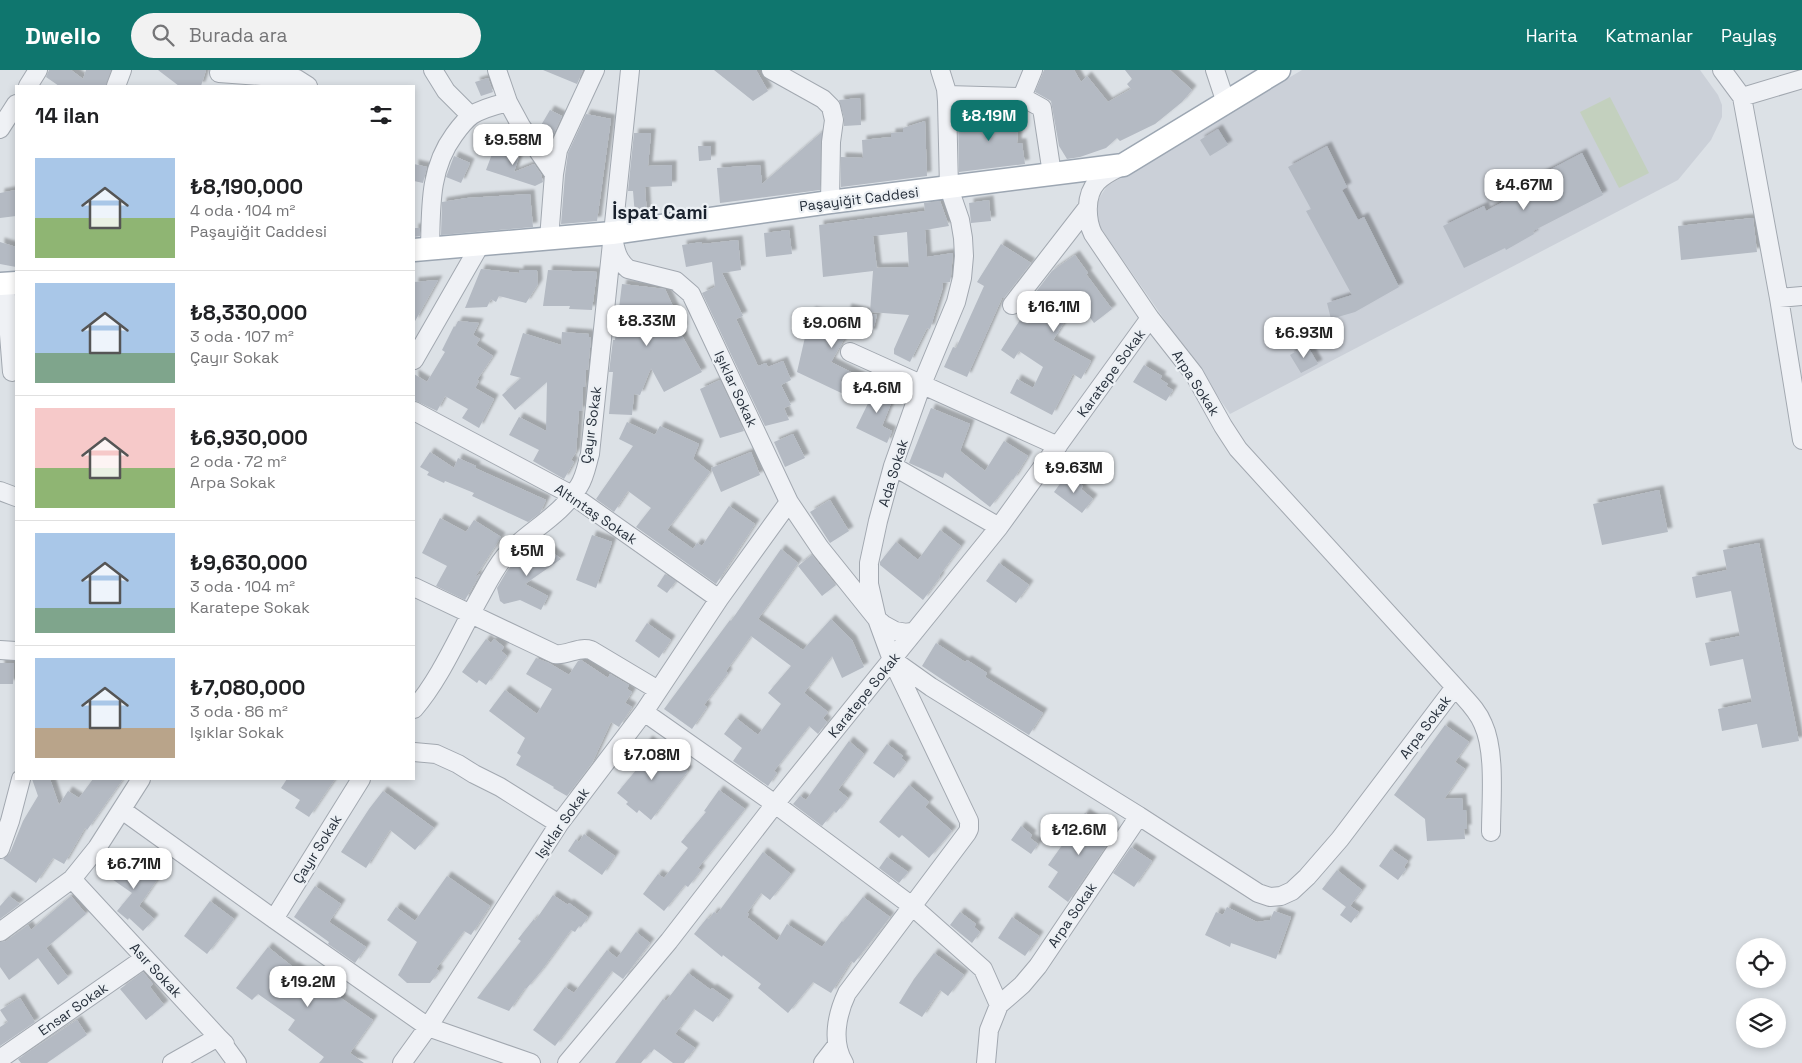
<!DOCTYPE html>
<html lang="tr">
<meta charset="utf-8">
<style>
body{margin:0;font-family:"Space Grotesk",sans-serif;background:#f2f2f2;color:#202124;height:100vh;display:flex;flex-direction:column;font-size:19px;white-space:nowrap}
*{box-sizing:border-box;margin:0}
p{font-size:16px;color:#757577}
.icon{flex:none;width:28px;height:28px;fill:none;stroke:currentColor;stroke-width:2;stroke-linecap:round;stroke-linejoin:round}
.map{position:relative;flex:1;overflow:hidden}
.drawer{position:absolute;left:15px;top:15px;width:400px;height:695px;display:flex;flex-direction:column;background:#fff;border-radius:0px;box-shadow:0 2px 8px #0003}
.drawer>*{flex:none}
.controls{position:absolute;left:1736px;top:868px;display:grid;gap:10px}
.controls a{display:grid;place-items:center;width:50px;height:50px;border-radius:50%;background:#fff;box-shadow:0 2px 8px #0003;font-size:25px}
.price{position:absolute;translate:-50% -42px;padding:0 11px;border-radius:10px;background:#fff;color:#222;font-size:16px;line-height:32px;filter:drop-shadow(0 1px 2px #0008)}
.price::after{content:'';position:absolute;left:50%;top:30px;width:15px;height:11px;margin-left:-8px;background:inherit;clip-path:polygon(0 0,100% 0,50% 100%)}
.price.selected{background:#0f766e;color:#fff}
ul{padding:0;list-style:none}
li{display:flex;align-items:center;gap:15px;height:125px;padding:0 20px}
li+li{border-top:1px solid #e0e0e0}
li span{display:grid;place-items:center;flex:none;width:140px;height:100px;border-radius:0px;color:#555}
li>.icon{margin-inline-start:auto}
span .icon{width:60px;height:60px;fill:#fffc;stroke-width:1}
li b{font-size:21px}
h2{display:flex;justify-content:space-between;align-items:center;height:60px;padding:0 20px;font-size:21px}
header{display:flex;align-items:center;gap:30px;box-sizing:border-box;height:70px;padding:0 25px;background:#0f766e;color:#fff}
header strong{font-size:24px}
nav{display:flex;gap:28px;margin-inline-start:auto;font-size:18px}
.search{width:350px;height:45px;background:#f2f2f2;display:flex;align-items:center;gap:12px;box-sizing:border-box;padding:0 18px;border-radius:28px;color:#757577;font-size:19px}
.map>svg:first-child{display:block}
</style>
<header>
<strong>Dwello</strong>
<div class="search"><svg class="icon" aria-label="search" viewBox="0 0 24 24"><circle cx="10" cy="10" r="6"/><path d="M15 15l6 6"/></svg>Burada ara</div>
<nav><a>Harita</a><a>Katmanlar</a><a>Paylaş</a></nav>
</header>
<div class="map">
<svg width="1802" height="993" viewBox="0 0 1802 993">
<defs>
<filter id="shadow"><feDropShadow dx="4.5" dy="-4.5" stdDeviation="1" flood-color="#0004"/></filter>
</defs>
<rect width="100%" height="100%" fill="#dce1e6"/>
<path fill="#cbd0d8" d="M1302,0h398l18,25 4,10v12l-11,23 -33,40 -448,234 -130,-187 -3,-9 1,-18 9,-14z"/>
<path fill="#c3d0be" d="M1610,27l39,76 -30,15 -39,-76z"/>
<path fill="#b4bac3" fill-rule="evenodd" filter="url(#shadow)" d="M49,0h22l12,9 3,-9h25l-5,16h-47l-13,-9z
M158,0h48l-5,16h-22z
M543,0h40l-6,14z
M714,0h42l12,21 -15,10z
M1044,0h30l7,12 6,-6 21,26 23,-13 -4,-5 5,-5 -7,-9h45l22,20 -10,12 -27,22 -35,17 -3,-3 -11,10 -26,9 -13,2 -8,-13 -8,-45 -16,-9z
M488,8l5,14 -12,4 -6,-14z
M860,28l1,27 -17,1v-8l-5,-18z
M550,40l12,6 -13,28 -7,-7 3,-7 -5,-3z
M958,43l61,3 -2,27h5l3,21 -66,8z
M586,44l25,5 -14,102 -36,3 4,-49 3,-22z
M925,51l2,55 -86,11v-30l22,1 -1,-18 29,-3v-4l12,-1v-4z
M1218,59l10,16 -18,11 -10,-16z
M822,62l-2,58 -100,13 -3,-35 43,-3 2,19z
M634,63h17l-3,33 24,-1v21l-27,1 2,28 -12,1 -2,-25h-5z
M503,72l17,6v5l-6,19 20,-8 7,10 2,8 -8,4 -49,-16 6,-16 6,2z
M698,76h13v14l-12,1z
M1327,76l20,41 -5,3 16,30 6,-3 35,70 -44,25 -24,7 -4,-16 25,-8 -46,-84 5,-2 -23,-42z
M1582,83l21,42 -70,36 1,3 -28,16 -1,-2 -41,20 -21,-42 41,-20 2,5 28,-15 -3,-6z
M454,86l16,7 -9,20 -15,-6z
M414,94l13,3 -4,16 -9,-2z
M16,120v26l-16,2v-25z
M530,124l3,33 -92,8 1,-33 25,-4z
M989,130l2,21 -20,2 -2,-20z
M940,131l9,25 -24,4 2,27 26,-4 -2,23 -1,6 -8,1 1,4 -13,42 -3,-1 -17,34 -16,-8v-5l15,-34 -39,-3 3,-41 -50,6 -4,-52 106,-14 -1,-8zM907,162l2,35 -32,1 -4,-32z
M1753,148l4,34 -76,8 -3,-34z
M414,158h6v8l-6,1z
M789,160l3,24 -26,3 -2,-24z
M738,170l3,30 -19,3 21,43 -7,3 22,47 8,-3 2,4 15,-6 8,19 -10,5 10,20 -7,3 5,12 -24,6 -63,-133 13,-6 -3,-25 -26,5 -4,-22 20,-3v2z
M0,172l16,5v20l-16,-3z
M1001,174l30,19 -27,35h-2l-35,79 -23,-10 9,-20 3,1 28,-62 -7,-4z
M1075,185l13,18 -2,1 26,35 -18,14 -16,-22 -25,39 38,21 -10,18 -8,-5 -21,41 -42,-22 7,-14 16,9 10,-21 -24,-16 -5,8 -13,-9 24,-38 -3,-2 30,-39z
M481,199l38,4v-3h18l1,14 -12,19 -27,-7 -3,6 -5,-3 -4,8 -22,1z
M548,200l49,2 -5,38 -23,-1 1,-3h-27z
M438,210l-24,43v-41z
M622,214l43,5 18,39 -4,2 23,42 -38,20 -13,-24 -11,27 -6,-1 -2,21 -23,-1 4,-42h-4l4,-32h2z
M847,238l30,7 -5,19 -22,-5 -19,33 30,15 -5,23 -59,-28 14,-61 34,8z
M458,251l21,2 -6,12 7,4 -4,6 17,11 -16,24 2,1 -4,7 19,11 -15,29 -17,-10 6,-9 -23,-13 -8,15 -23,-11v-26l13,8 18,-30 -3,-2 12,-24 1,1z
M562,262l27,2v3h2l-3,33 -2,-1 -1,18h-2l-1,24h-3l-3,41 -5,8 3,2 -10,17 -31,-18 6,-11 -30,-15 10,-18 27,14 1,-49 -32,28 -13,-15 19,-17 -11,-3 13,-42 38,12z
M1307,275l11,19 -17,9 -11,-18z
M1144,295l18,11 -2,3 8,5 -2,2 7,4 -7,11 -33,-19z
M720,310l24,51 -24,7 -20,-49z
M878,313l18,8 -14,35 10,5 -5,12 -31,-15z
M931,338l39,16 -10,27 25,20 19,-30 24,15 -15,24 -1,-1 -22,28 -45,-35 -2,6 -34,-15z
M627,352l28,13 5,-9 39,18 -6,15 17,13 -43,58 26,19 4,-6 5,3 27,-40 26,18 -39,60 -80,-57 15,-19 -23,-17 -14,21 -18,-13 37,-53 -14,-7z
M793,364l12,24 -20,9 -11,-25z
M430,382l24,16 4,-10 18,8 -1,2 71,32 -6,13 -12,9 -56,-26 2,-3 -29,-12 -1,2 -17,-8 2,-3 -9,-5z
M751,382l9,23 -39,17 -10,-24z
M1065,407l6,4 2,-3 10,8 -2,3 12,10 -11,14 -28,-21z
M1659,420l9,42 -66,13 -9,-41z
M830,430l19,31 -19,12 -20,-31z
M440,448l26,14 8,-12 27,17 -26,40 5,-3 -15,26 -29,-14 11,-20 -25,-13z
M940,460l21,16 -22,30 1,1 -17,23 -43,-35v-3l16,-20 22,18z
M592,465l20,7 -16,46 -20,-8z
M540,472l21,17 -36,25 23,12 -7,14 -21,-10 -16,4 -4,-3 -3,-13 10,-17 14,-16z
M1759,473l40,198 -37,7 -5,-24 -35,7 -4,-22 34,-7 -9,-43 -33,7 -5,-23 35,-7 -9,-45 -35,7 -4,-21 35,-7 -4,-20z
M781,479l17,14 -40,56 45,31 28,-31 21,21 12,27 -22,11 -10,-22 -28,37 24,19 -5,6 4,4 -9,12 -9,-8 -35,45 3,2 -9,13 -35,-25 9,-13 -18,-14 12,-16 22,17 23,-31 -13,-11 23,-27 -40,-30 -25,35 2,2 -24,32 3,2 -15,22 -28,-20 66,-89 1,1z
M812,485l24,30 -14,11 -24,-30z
M999,493l30,22 -13,18 -30,-22z
M665,504l11,7 -9,12 -10,-7z
M647,553l24,17 -12,18 -24,-17z
M486,569l5,4 3,-4 10,8 -3,4 6,5 -21,29 -7,-5 -2,3 -15,-11z
M936,573l29,19 2,-2 20,13 -2,4 58,36 -14,22 -55,-34 -52,-35z
M536,588l13,5 20,12 9,-14 3,-1 27,18 2,-4 19,11 -2,4 5,3 -7,11 7,4 -13,20 -8,-5 -19,41 -25,33 -14,-8 1,-1 -38,-22 5,-9 -4,-3 8,-15 -36,-27 16,-21 32,24 15,-25 -26,-15z
M0,593h14l-1,21h-13z
M1445,655l24,17 -14,20 10,7 -21,30 18,-1 1,12h3l1,19h-3l1,10 -38,2 -2,-22 -31,-24z
M648,670l40,31 -37,49 -12,-10 -2,3 -11,-9 2,-2 -11,-9 20,-24 -6,-3z
M849,671l15,13 -26,36 10,8 -12,15 -2,-2 -12,15 -29,-22 7,-8 6,4z
M887,674l16,12 -2,2 5,4 -12,16 -21,-15z
M32,709h18l9,26 9,-14 11,7 14,-19h30l-36,51 -2,-2 -21,36 -11,-6 -17,25 -33,-24 7,-6 13,-32 15,-25z
M287,709h48l-26,38 -14,-9 5,-8 -19,-12z
M909,715l20,17 -4,5 27,24 -23,27 -27,-23 -3,3 -20,-16z
M719,720l26,19 -47,59 3,2 -13,17 -3,-2 -21,26 -21,-17 15,-20 6,4 24,-30 -7,-6 25,-30 -2,-1z
M383,721l51,37 -19,22 -25,-20 -24,38 -25,-16 28,-43z
M1085,743l30,20 -47,69 -20,-15 10,-15 -10,-7z
M1021,756l11,9 -2,3 8,6 -7,10 -20,-14z
M584,764l31,22 -13,19 -34,-24 8,-12 3,3z
M1131,777l21,14 -18,26 -21,-14z
M1391,779l17,12 -4,6 2,2 -8,11 -19,-14z
M763,782l28,22 -21,26 -9,-7 -14,20 2,1 -2,3 30,24 10,-17 35,23 20,-26 1,1 20,-25 27,20 -36,46 -3,-2 -20,32 -18,-11 -25,31 -30,-25 3,-4 -38,-29 -1,2 -28,-23 13,-16 2,1 5,-7 3,2z
M124,784l35,23 -20,29 15,13 -11,12 -14,-13 -1,2 -11,-9 15,-18 -23,-16z
M887,787l21,15 -9,11 -20,-15z
M1337,800l25,20 -12,16 9,6 -8,11 -11,-8 6,-8 -24,-18z
M447,806l43,30 -19,29 -7,-4 -28,38 3,2 -9,12h-23l-9,-8 19,-33 -30,-22 9,-13 19,14z
M315,816l26,18 -12,18 37,25 -11,16 -27,-19 1,-2 -35,-25z
M553,825l15,10 1,-2 19,14 -7,10 -2,-1 -4,6 -4,-2 -30,41 -15,18 -1,-1 -16,23 -32,-13 44,-57 -3,-2 16,-20 1,2z
M9,826l11,8 -20,15v-13z
M71,826l15,18 -40,34 22,29 -10,8 -20,-27 -29,22 -9,-13v-25l6,-1 22,-16 3,5z
M210,831l24,18 -27,35 -23,-18z
M1227,837l30,15 13,-2 4,-9 17,6 -15,42 -45,-16 -1,4 -25,-12 11,-23 7,3z
M960,842l16,12 -2,3 6,5 -8,11 -22,-18z
M1012,847l27,19 -14,20 -27,-18z
M636,862l14,11 -27,36 -11,-8 -57,75 -22,-16 32,-43 9,6 33,-43 10,8z
M268,877l25,20 1,-1 79,54 -23,33 14,10h-45l5,-6 -36,-27 7,-10 -37,-26 -6,6 -16,-12z
M934,883l30,22 -16,21 -8,-6 -18,27 -23,-14 15,-24z
M143,902l10,12 -3,3 14,18 -18,15 -26,-31z
M688,903l23,17 1,-2 17,12 -16,22 -19,-13 -19,25 20,14 -11,15h-11l-19,-14 -3,4 -1,-1 -9,11h-26l48,-64 3,2z
M20,928l15,24 -35,24v-19l8,-5 -8,-12z
M77,950l10,15 -40,28h-26l-3,-4z"/>
<g fill="none" stroke-linecap="round" stroke-linejoin="round">
<g stroke="#a2a8b0" stroke-width="20">
<path id="minor" d="M433,0l13,21 25,25
M497,0l11,32 13,24 33,48
M771,0l52,29 8,8 3,13 -3,22 -1,60
M1215,0l11,33
M1722,0l20,27 37,201 23,142
M219,3l71,5 7,1 11,7
M28,16l10,-16
M116,16l6,-16
M947,25l75,2 20,11 10,66
M1022,27l11,-27
M1742,27l60,-18
M0,59l16,-25
M612,163c3,14 4,26 16,36l48,12 15,13 98,208 31,46 57,71 15,41 77,161v8l-2,4 -120,160c-10,21 -16,49 -3,70
M549,169l5,-65 4,-24 37,-80
M430,179c1,-41 -1,-80 24,-114 5,-7 11,-15 18,-20 11,-7 24,-10 36,-13
M5,214l7,88
M1779,228l23,-2
M1012,235l76,-98
M850,282l208,94
M414,290l66,-115
M414,341l158,84 147,104
M893,396l106,61
M0,421l16,6
M414,517l141,67c12,2 23,-8 36,-4l67,40
M915,561l-8,2 -12,-2 -11,-6 -7,-6 -8,-35v-21l9,-42 15,-55 29,-82 34,-82 6,-24 2,-22 -1,-18 -3,-18 -11,-32 -2,-87 -1,-12 -6,-19
M0,580l16,1
M893,590l38,27 208,129
M1455,617c10,12 22,22 28,37 13,28 8,77 8,108
M414,639c27,-31 46,-77 67,-114 7,-13 14,-27 24,-39 23,-25 56,-40 74,-70 6,-9 8,-22 11,-32l40,-384
M644,642l131,92 137,102 71,63 16,36 -10,25 -3,33
M414,682l22,2 22,10 16,10 26,13 59,37
M122,740l152,109 154,108 103,36
M0,779l10,-28 11,-42
M72,809l146,158 19,26
M274,849l87,-140
M0,862l72,-53 25,-31 44,-69
M999,935l23,-20 16,-19 101,-150 119,77 12,4 11,-1 11,-5 15,-14 33,-38 115,-152 -217,-238 -15,-23 -29,-52 -44,-56 -57,-84c-7,-15 -8,-39 4,-52 6,-7 15,-11 23,-15
M0,989l145,-101
M172,993l46,-26 7,7
M402,993l26,-36 131,-203 85,-112 75,-113 70,-97
M567,993l102,-122 106,-137 224,-277 151,-209
M823,993l14,-18"/>
</g>
<g stroke="#9ca6b2" stroke-width="25">
<path id="major" d="M414,180l198,-17 218,-31 293,-37 156,-95
M0,214l16,-1"/>
</g>
<use href="#minor" stroke="#eff1f5" stroke-width="18"/>
<use href="#major" stroke="#fff" stroke-width="22"/>
</g>
<g text-anchor="middle" stroke-width="4.5" stroke-linejoin="round" paint-order="stroke">
<g font-size="14" fill="#27303c" stroke="#ecf0f4">
<text transform="translate(859 129) rotate(-7)" y="5">Paşayiğit Caddesi</text>
<text transform="translate(1111 303) rotate(-54)" y="5">Karatepe Sokak</text>
<text transform="translate(1196 313) rotate(57)" y="5">Arpa Sokak</text>
<text transform="translate(736 319) rotate(65)" y="5">Işıklar Sokak</text>
<text transform="translate(591 355) rotate(-82)" y="5">Çayır Sokak</text>
<text transform="translate(893 403) rotate(-73)" y="5">Ada Sokak</text>
<text transform="translate(596 444) rotate(34)" y="5">Altıntaş Sokak</text>
<text transform="translate(864 625) rotate(-51)" y="5">Karatepe Sokak</text>
<text transform="translate(1425 657) rotate(-53)" y="5">Arpa Sokak</text>
<text transform="translate(562 753) rotate(-55)" y="5">Işıklar Sokak</text>
<text transform="translate(317 779) rotate(-58)" y="5">Çayır Sokak</text>
<text transform="translate(1072 845) rotate(-56)" y="5">Arpa Sokak</text>
<text transform="translate(156 900) rotate(47)" y="5">Asır Sokak</text>
<text transform="translate(73 939) rotate(-35)" y="5">Ensar Sokak</text>
</g>
<g font-size="19" font-weight="bold" fill="#19212d" stroke="#ecf0f4">
<text x="660" y="149">İspat Cami</text>
</g>
</g>
</svg>
<div class="controls">
<a><svg class="icon" aria-label="locate" viewBox="0 0 24 24"><circle cx="12" cy="12" r="6"/><path d="M12 2v4M12 18v4M2 12h4M18 12h4"/></svg></a>
<a><svg class="icon" aria-label="layers" viewBox="0 0 24 24"><path d="M12 4l9 5-9 5-9-5zM3 14l9 5 9-5"/></svg></a>
</div>
<b class="price selected" style="left:989px;top:72px">₺8.19M</b>
<b class="price" style="left:513px;top:96px">₺9.58M</b>
<b class="price" style="left:1524px;top:141px">₺4.67M</b>
<b class="price" style="left:1054px;top:263px">₺16.1M</b>
<b class="price" style="left:647px;top:277px">₺8.33M</b>
<b class="price" style="left:832px;top:279px">₺9.06M</b>
<b class="price" style="left:1304px;top:289px">₺6.93M</b>
<b class="price" style="left:877px;top:344px">₺4.6M</b>
<b class="price" style="left:1074px;top:424px">₺9.63M</b>
<b class="price" style="left:527px;top:507px">₺5M</b>
<b class="price" style="left:652px;top:711px">₺7.08M</b>
<b class="price" style="left:1079px;top:786px">₺12.6M</b>
<b class="price" style="left:134px;top:820px">₺6.71M</b>
<b class="price" style="left:308px;top:938px">₺19.2M</b>
<section class="drawer">
<h2>14 ilan<svg class="icon" aria-label="filters" viewBox="0 0 24 24"><path d="M4 7h16M4 17h16"/><circle cx="9" cy="7" r="2"/><circle cx="15" cy="17" r="2"/></svg></h2>
<ul>
<li><span style="background:linear-gradient(#a9c7e8 60%,#8fb573 0)"><svg class="icon" aria-label="home" viewBox="0 0 24 24"><path d="M3 11l9-7 9 7M6 9v11h12V9"/></svg></span><div><b>₺8,190,000</b><p>4 oda · 104 m²</p><p>Paşayiğit Caddesi</p></div></li>
<li><span style="background:linear-gradient(#a9c7e8 70%,#7fa58c 0)"><svg class="icon" aria-label="home" viewBox="0 0 24 24"><path d="M3 11l9-7 9 7M6 9v11h12V9"/></svg></span><div><b>₺8,330,000</b><p>3 oda · 107 m²</p><p>Çayır Sokak</p></div></li>
<li><span style="background:linear-gradient(#f6c9c9 60%,#8fb573 0)"><svg class="icon" aria-label="home" viewBox="0 0 24 24"><path d="M3 11l9-7 9 7M6 9v11h12V9"/></svg></span><div><b>₺6,930,000</b><p>2 oda · 72 m²</p><p>Arpa Sokak</p></div></li>
<li><span style="background:linear-gradient(#a9c7e8 75%,#7fa58c 0)"><svg class="icon" aria-label="home" viewBox="0 0 24 24"><path d="M3 11l9-7 9 7M6 9v11h12V9"/></svg></span><div><b>₺9,630,000</b><p>3 oda · 104 m²</p><p>Karatepe Sokak</p></div></li>
<li><span style="background:linear-gradient(#a9c7e8 70%,#b9a48a 0)"><svg class="icon" aria-label="home" viewBox="0 0 24 24"><path d="M3 11l9-7 9 7M6 9v11h12V9"/></svg></span><div><b>₺7,080,000</b><p>3 oda · 86 m²</p><p>Işıklar Sokak</p></div></li>
</ul>
</section>
</div>
